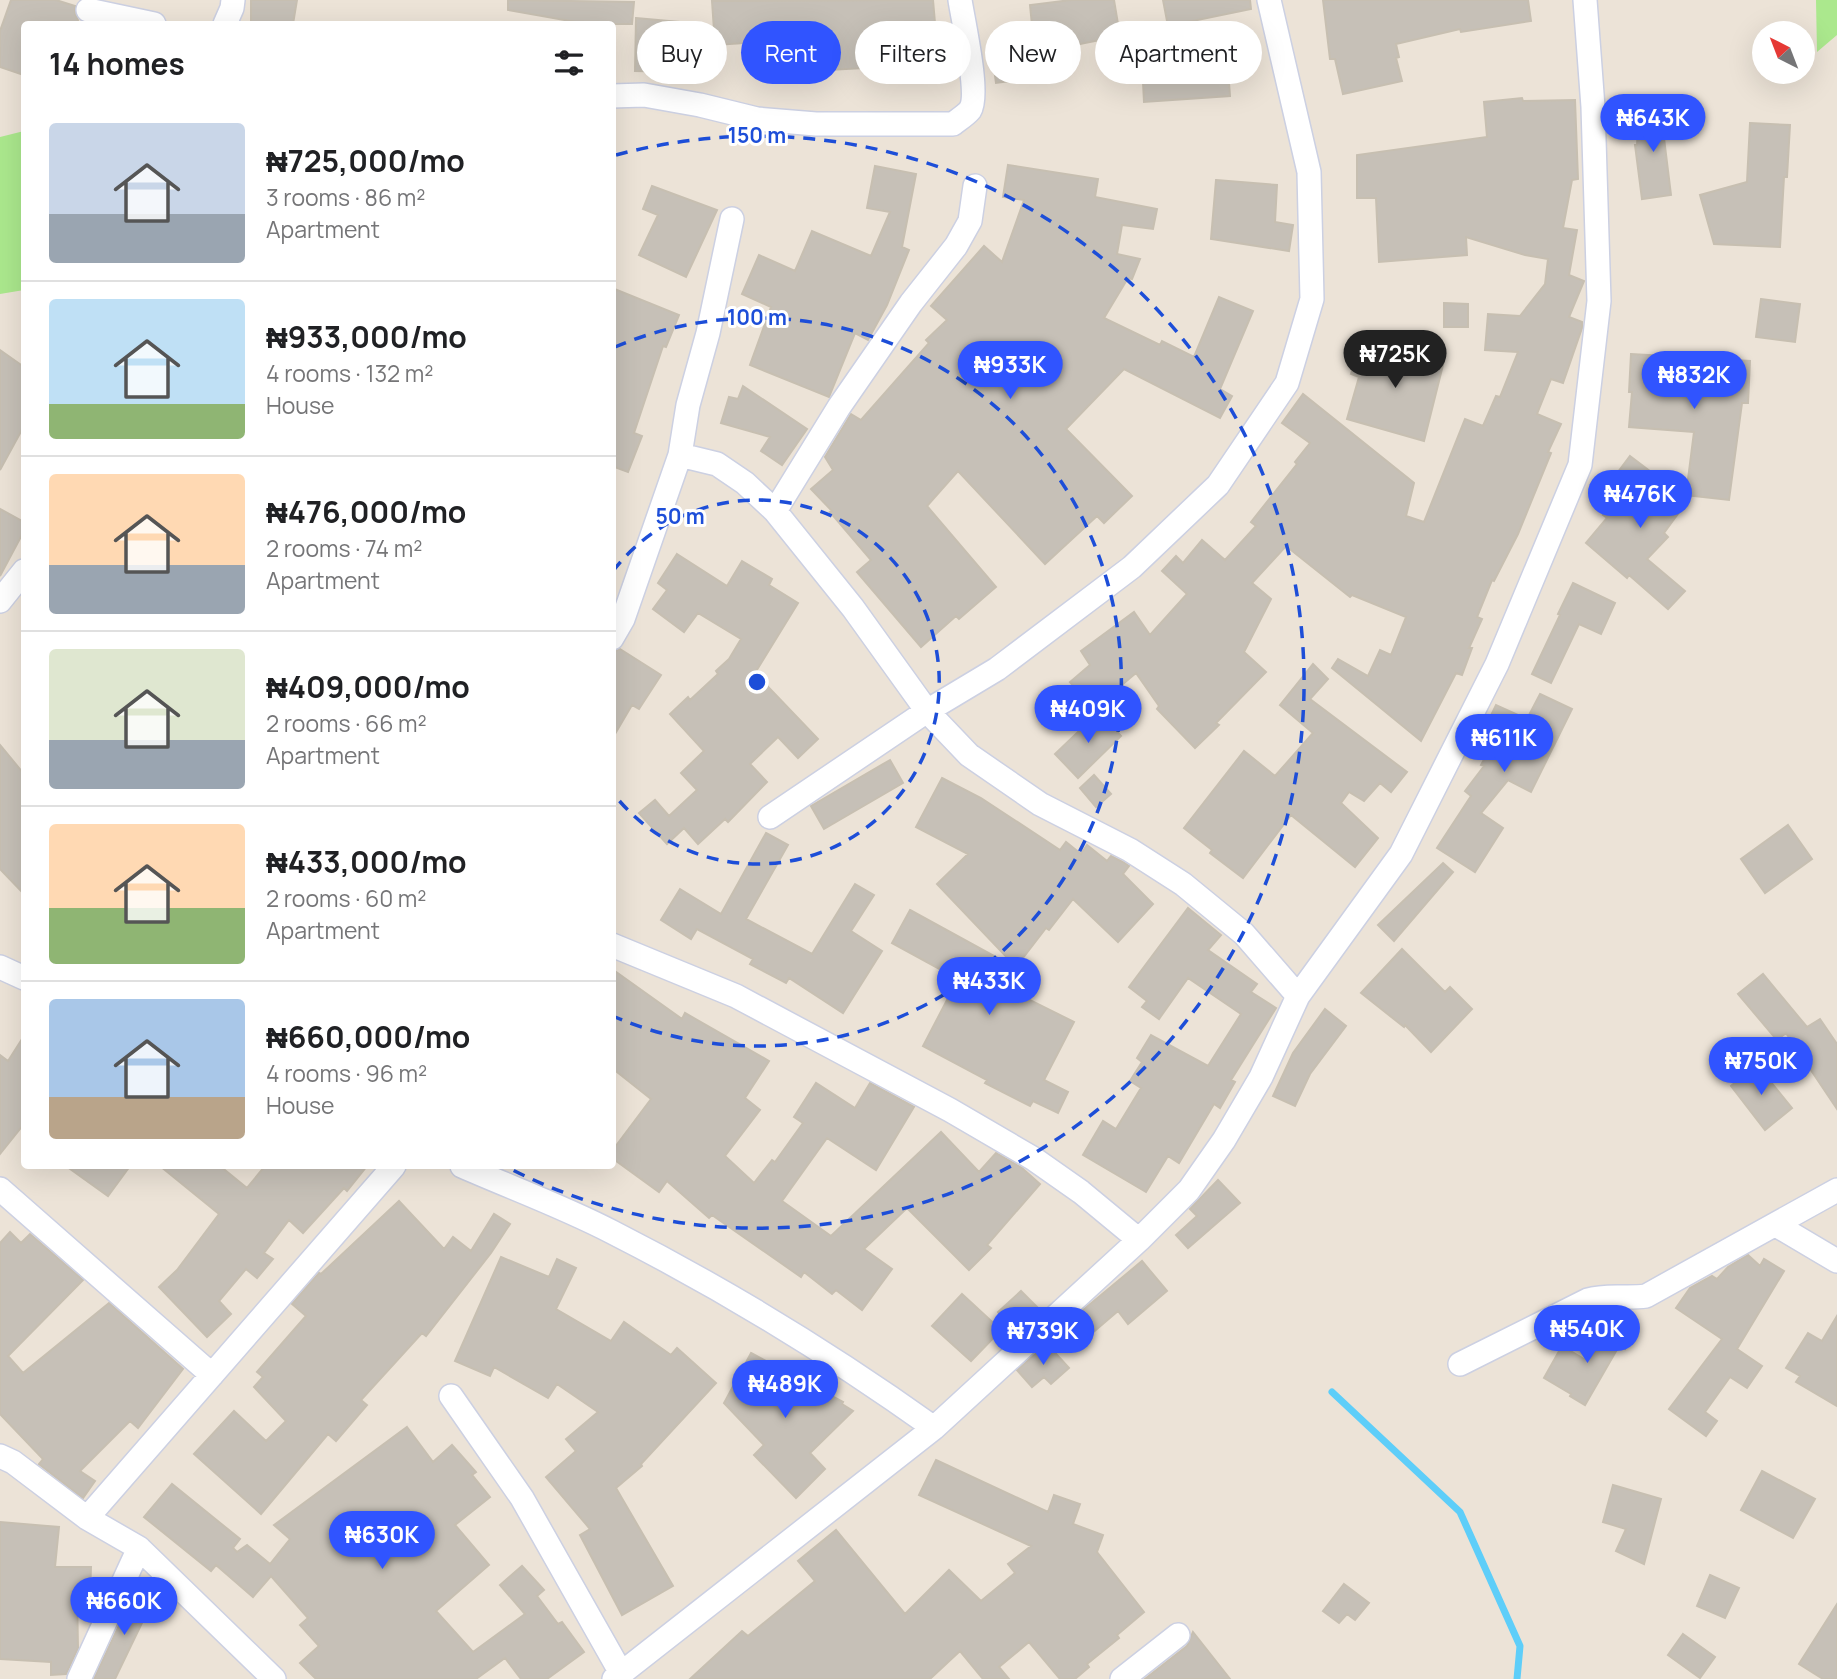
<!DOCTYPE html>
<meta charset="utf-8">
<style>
body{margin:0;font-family:Manrope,sans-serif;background:#f2f2f2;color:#202124;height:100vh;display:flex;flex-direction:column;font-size:26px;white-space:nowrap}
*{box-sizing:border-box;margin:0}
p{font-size:23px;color:#757577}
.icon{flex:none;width:38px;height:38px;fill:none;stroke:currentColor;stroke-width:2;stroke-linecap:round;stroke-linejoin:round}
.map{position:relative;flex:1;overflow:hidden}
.sheet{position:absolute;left:21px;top:21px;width:595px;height:1148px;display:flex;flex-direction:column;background:#fff;border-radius:7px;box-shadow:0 7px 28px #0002}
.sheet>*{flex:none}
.guide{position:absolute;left:637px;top:21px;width:665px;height:63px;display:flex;gap:14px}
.needle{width:46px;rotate:318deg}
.controls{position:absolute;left:1752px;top:21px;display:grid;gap:14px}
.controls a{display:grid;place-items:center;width:63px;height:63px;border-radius:50%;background:#fff;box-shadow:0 7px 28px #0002;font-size:35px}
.price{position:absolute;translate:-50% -60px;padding:0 16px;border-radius:24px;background:#3054ff;color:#fff;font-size:23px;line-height:46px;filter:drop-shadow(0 2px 4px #0008)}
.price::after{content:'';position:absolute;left:50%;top:42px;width:21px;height:16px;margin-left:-10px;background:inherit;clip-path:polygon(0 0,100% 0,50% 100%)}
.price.current{background:#222;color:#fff}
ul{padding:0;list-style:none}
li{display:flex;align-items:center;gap:21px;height:175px;padding:0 28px}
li+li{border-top:2px solid #e0e0e0}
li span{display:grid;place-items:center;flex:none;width:196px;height:140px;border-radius:7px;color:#555}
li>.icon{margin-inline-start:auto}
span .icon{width:84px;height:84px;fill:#fffc;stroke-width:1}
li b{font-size:30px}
h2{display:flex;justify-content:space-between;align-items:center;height:84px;padding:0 28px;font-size:30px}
.tag{padding:0 24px;border-radius:32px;background:#fff;box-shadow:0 7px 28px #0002;font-size:24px;line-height:63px}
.tag.current{background:#3054ff;color:#fff}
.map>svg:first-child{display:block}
</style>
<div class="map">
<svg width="1837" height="1679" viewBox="0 0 1837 1679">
<rect width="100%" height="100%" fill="#ece3d7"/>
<path fill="#abe88d" d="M1816,0h21v35l-20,17z
M24,131v159l-24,4v-157z"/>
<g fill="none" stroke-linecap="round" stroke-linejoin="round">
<path stroke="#5ecef9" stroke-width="7" d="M1332,1392l128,120 60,134 -3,33"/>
</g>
<path fill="#c6c0b7" stroke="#c7bfb1" stroke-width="2" d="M11,0h45l19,6v8l3,6 -1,4h-53v51l-24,-8v-36z
M251,0h46l-4,24 -42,-2z
M508,0l126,2 -2,22h-45l-79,-14z
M933,0l2,23h3l3,43 -76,6 -1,-4 -35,2 -1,-29 -53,5 -1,-5 -59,4 -3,-44z
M1071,0h43l6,36 -60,12 4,26 -68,9 -3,-22 42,-6 -5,-50z
M1163,0h87l1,9 -83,17z
M1323,0h205l3,21 -70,11 -1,-3 -64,15 3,13 -3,1 6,23 -59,13 -8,-35h-5z
M636,18l43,4 -1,50 -43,-1z
M1227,56l3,40 -86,6 -2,-40z
M1522,98l1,3 52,-1 3,79 -6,1 -9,48 14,2 -8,45 15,6 -15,36 13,5v6l-19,55 -12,-4 -14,35 24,10 -13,28 3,1 -33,81 -24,47 -2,-1 -15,37 5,2 -13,29h3l-10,27 -6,-2 -35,68 -89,-73 6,-9 30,17 12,-26 11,5 15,-38 -54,-22 -2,2 -64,-51 -34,37 19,16 -27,53 22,20 -50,51 3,2 -24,23 -38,-39 2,-3 -23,-33 -43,36 -23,-27 20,-17 -9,-14 53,-39 16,23 37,-41 -25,-23 14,-15 7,7 19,-23 23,20 31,-34 -5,-4 46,-58 -2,-2 15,-19 -28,-20 21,-29 111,89 -8,33 18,6 41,-103 18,7 13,-30 4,1 18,-45 -33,-2 3,-36 32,2 25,-32 3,-25 -23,-4 -59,-18 1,18 -88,7 -3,-64h-19v-43l130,-18 -3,-35z
M1639,110l30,1 -1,27h-4l7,57 -29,4 -7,-54h2z
M1750,123l40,2 -3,52h-3l-4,70 -66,-3 -14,-49 47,-13z
M1008,165l90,14 -3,18 62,12 -4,20 -31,-4 -5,29 23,5 -8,20 -4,-1 -24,40 56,27 2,-4 32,16 25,-60 34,14 -33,78 12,7 -12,22 -96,-49 -58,60 66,67 -28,27 -7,-7 -52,48 -87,-93 -31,35 69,81 -37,32 -3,-3 -35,31 -64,-75 14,-12 -41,-48 2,-1 -21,-22 22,-19 -8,-13 26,-43 10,6 68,-77 -3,-3 21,-20 -16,-14 53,-60 18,16 22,-62 -21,-3z
M875,166l41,8 -14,73 7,3 -22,55 -19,35 -13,-7 -26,64 -79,-32 21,-58 -29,-13 17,-39 36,16 17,-40 59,25 19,-44 -23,-4z
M1216,180l61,5 -2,37 18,3 -4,26 -78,-12z
M652,186l65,24 -31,67 -47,-22 19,-40 -15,-6z
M612,288l67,27 -13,32 -3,-1 -29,87 8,3 -14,36 -16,-6z
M1761,299l39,5 -5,38 -39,-5z
M1444,303l24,1v23h-24z
M1362,341l82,20 -20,80 -77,-22 12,-42 -8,-3z
M0,350l24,17v59l-24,44z
M1631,354l119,7 -2,42h-6l-13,97 -43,-5 8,-63 -65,-5 3,-35h-3z
M743,386l64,43 -25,36 -21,-14 9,-14 -49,-14 8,-26 9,2z
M1630,456l58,44 -24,33 4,4 -21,22 38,32 -17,18 -39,-34 -2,3 -41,-35 21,-25 -4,-3 27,-28 -15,-11z
M0,509l24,13v9l-24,45z
M677,554l50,32 15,-25 30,18 -3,6 29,18 -43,70 63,66 -20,19 -20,-21 -28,27 17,18 -39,40 -3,-3 -27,25 -14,-16 -17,16 -28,-31 16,-13 14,16 28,-26 -16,-17 23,-22 -34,-37 18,-17 2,3 28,-26 -2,-3 13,-12 12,-20 -43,-26 -14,19 -31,-23 14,-19 -9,-7z
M1573,583l42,20 -14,31 -22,-10 -28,59 -19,-9 28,-59 -2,-1z
M620,649l41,26 -22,34 -7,-4 -20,34v-87z
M1313,664l15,15 -18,20 97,73 -16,20 -11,-9 -16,18 -15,-9 -8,11 37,35 -23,29 -64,-52 -48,63 -33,-25 2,-3 -28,-22 60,-77 31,25 38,-43 -33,-28z
M1540,694l32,15 -41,83 -23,-12 -27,33 22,15 -28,44 -38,-24 34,-52 -6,-5 19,-25 -3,-1 16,-29 -13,-6 12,-25 31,14z
M1099,712l22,24 -43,42 -23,-24z
M0,745l24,29v120l-24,-25z
M890,760l13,23 -79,46 -13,-23z
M1094,775l17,19 -15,13 -16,-19z
M942,778l39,20 79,52 6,-8 15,12 6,-9 20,16 4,-5 12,6 6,4 -6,8 30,30 -35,38 -45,-43 -24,31 -3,-2 -30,39 -79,-83 31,-30 -52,-27z
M1788,825l24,34 -47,34 -24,-34z
M766,833l22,12 -42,74 66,35 43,-70 19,11 -23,36 31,20 -39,62 -54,-35 -3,5 -36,-19 3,-5 -56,-30 -6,10 -30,-19 19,-31 41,25z
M1443,863l10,9 -59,69 -16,-16z
M1188,908l33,27 -13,15 49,34 -6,8 25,16 -45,72 4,2 -15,26 -6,-4 -35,59 -11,-7 -22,36 -63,-37 20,-34 13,8 25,-41 -11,-7 12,-19 -5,-4 14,-23 57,31 33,-52 -53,-36 -29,41 -17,-12 5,-6 -18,-14z
M910,910l106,58 -3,3 4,2 -9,16 66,33 -30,58 24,12 -10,21 -25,-12 -3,5 -45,-23 2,-3 -64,-34 35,-67 -66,-36z
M1402,949l43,43 5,-5 22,22 -41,43 -26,-27 -1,2 -43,-34z
M612,969l70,50 3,-6 84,48 -24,37 15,12 -35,46 29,27 18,-23 3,2 28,-39 -9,-6 22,-34 39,25 15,-25 44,24 -38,63 -49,-32 -45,63 49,35 110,-104 38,40 17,-19 26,15 18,16 -53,61 4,3 -22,22 -62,-62 -43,41 28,20 -30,41 -26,-20 -4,4 -28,-22 -3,5 -89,-62 -3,3 -42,-37 -8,11 -47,-34v-7l39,-52 -39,-31z
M1763,974l44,53 13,-8 17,25v65l-51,-76 -9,7 -39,-46z
M1325,1009l21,17 -36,48 -15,32 -22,-10 20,-43z
M24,1036v88l-24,30v-99l8,6z
M1757,1065l35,43 -27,22 -34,-44z
M66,1166h64l-22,30z
M160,1166h60l27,22 18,-22h102l-20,25 -3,-3 -41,45 -14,-13 -25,33 9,6 -16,19 -11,-9 -27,32 12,13 -24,23 -48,-50 18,-17 42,-56z
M1218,1180l22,23 -52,45 -12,-13 21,-19 -7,-7z
M399,1201l45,48 9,-12 18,14 23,-37 16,10 -19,29 -65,83 -4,-3 -61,67 6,5 -31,36 -8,-7 -67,80 -67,-60 40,-43 32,30 20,-20 -32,-34 9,-10 -6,-5 49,-56 -14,-12 27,-31 2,1z
M10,1232l11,11 9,-9 53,46 -75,76 15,17 86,-70 74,66 -45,59 -8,-7 -50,50 15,10 -12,17 -44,-34 4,-5 -43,-45v-171z
M1748,1255l12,11 4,-7 20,12 -47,78 25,17 -15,22 -17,-11 -25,35 12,9 -11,15 -37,-27 53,-70 -46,-31 14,-20 22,-12 5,3 11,-12z
M501,1257l48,20 8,-18 19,9 -20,41 55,32 13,-19 47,33 6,-7 39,35 -75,81 1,2 -26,22 57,98 -51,29 -42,-80 10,-6 -44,-52 30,-26 -10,-12 32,-27 -41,-28 -9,14 -54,-31 -4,9 -35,-15z
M1142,1261l25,30 -39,33 -10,-13 -27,23 -15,-18z
M1021,1291l16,16 -24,22 -15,-17z
M962,1294l39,36 -30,31 -39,-35z
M1837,1316v90l-41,-24 4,-6 -14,-8 22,-35 14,8z
M1611,1321l23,12 -9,16 -6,-3 -34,59 -15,-9 1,-2 -27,-16 18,-32 27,16z
M1047,1344l22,24 -18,16 -7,-7 -12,10 -15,-17z
M751,1353l92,49 -1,2 11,7 -43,42 15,16 -29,29 -42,-43 10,-10 -40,-42z
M407,1427l26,35 19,-17 24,27 -4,3 18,22 -35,28 34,40 -53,46 37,41 52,-38 -25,-29 22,-19 22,24 -7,6 21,28 4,-2 22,30 -37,27h-26l-16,-21 -29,21h-160l-16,-16 19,-17 -19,-21 8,-7 -37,-42 -18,21 -37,-32 -5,6 -67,-54 28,-33 68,55 -7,9 4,4 10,-7 23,19 20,-25 -16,-14z
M936,1460l112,52 6,-17 26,9 -7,20 30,11 -6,17 47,60 -27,23 2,3 -32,26 2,3 -14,12h-15l-31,-37 -30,25 10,12h-26l-23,-28 -30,28h-240l52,-48 6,5 67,-55 -17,-20 38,-31 69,84 44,-44 32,31 34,-28 -7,-9 23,-18 -112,-51z
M1762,1471l53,28 -22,39 -52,-28z
M1613,1485l48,14 -17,65 -28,-13 10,-22 -23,-7z
M0,1522l59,5 -4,40h36l-1,26h-13l1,55 -12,26 -15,1v-13l-51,-3z
M1710,1575l29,13 -14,30 -28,-12z
M1344,1584l25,19 -14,17 -8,-6 -8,9 -16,-12z
M135,1591l18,9 -38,79h-21z
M1837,1604v75h-14l-24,-15z
M1193,1632l37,47h-85l42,-33z
M1683,1634l32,23 -15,21 -32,-23z"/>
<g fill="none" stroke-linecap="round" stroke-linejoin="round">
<g stroke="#ccd0e2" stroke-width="26">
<path id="street" d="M88,10l66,14
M225,24l7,-16 1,-8
M612,96l32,-1 56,10 57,14 59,5h137c5,-4 13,-9 17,-14 10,-15 -7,-90 -10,-110
M680,455l37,9 28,19 30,28 78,97 74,103 42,44 71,49 90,46 53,34 61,50 54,62
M775,511l64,-104 72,-104 45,-57 14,-25 5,-35
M0,601l24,-30
M612,638l11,-19 57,-164 8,-50 20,-72 24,-114
M770,817l157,-106 70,-42 135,-102 86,-82 69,-102 25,-84 -3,-127 -40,-172
M612,945l124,51 214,114 84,49 47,33 58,48
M0,967l24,11
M462,1166c50,22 102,41 150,66 112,57 220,123 322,196
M0,1189l212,186
M1776,1225l61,36
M1460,1364l128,-64c20,-6 37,-1 58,-4l191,-106
M451,1396l71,102 99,175
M0,1456l13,6 74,56 52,30 135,131
M87,1518l307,-352
M79,1679l60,-131
M614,1679l320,-251 205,-188 50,-50 35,-50 37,-63 37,-81 103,-142 96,-190 83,-199 19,-164 -6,-194 -8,-107
M1122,1679l56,-44"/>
</g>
<use href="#street" stroke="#fff" stroke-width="23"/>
</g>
<g fill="none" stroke="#1d4ed8" stroke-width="3.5" stroke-dasharray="12 9">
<path d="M613 571A182 182 0 1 1 613 793"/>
<path d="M615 347A364 364 0 1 1 615 1017"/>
<path d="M616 155A546 546 0 1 1 505 1166"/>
</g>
<circle cx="757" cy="682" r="10" fill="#1d4ed8" stroke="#fff" stroke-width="3.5"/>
<g font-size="21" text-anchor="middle" font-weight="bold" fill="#1d4ed8" stroke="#fff" stroke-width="6" stroke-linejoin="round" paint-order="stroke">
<text x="757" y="143">150 m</text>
<text x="757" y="325">100 m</text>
<text x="680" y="524">50 m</text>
</g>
</svg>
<div class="controls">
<a><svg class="needle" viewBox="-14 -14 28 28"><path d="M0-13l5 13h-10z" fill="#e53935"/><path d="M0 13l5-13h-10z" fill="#757577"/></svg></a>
</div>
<b class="price" style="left:1653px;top:154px">₦643K</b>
<b class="price current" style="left:1395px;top:390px">₦725K</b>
<b class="price" style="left:1010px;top:401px">₦933K</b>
<b class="price" style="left:1694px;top:411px">₦832K</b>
<b class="price" style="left:1640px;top:530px">₦476K</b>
<b class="price" style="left:1088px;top:745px">₦409K</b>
<b class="price" style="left:1504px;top:774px">₦611K</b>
<b class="price" style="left:989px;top:1017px">₦433K</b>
<b class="price" style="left:1761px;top:1097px">₦750K</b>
<b class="price" style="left:1587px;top:1365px">₦540K</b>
<b class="price" style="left:1043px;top:1367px">₦739K</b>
<b class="price" style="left:785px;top:1420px">₦489K</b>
<b class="price" style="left:382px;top:1571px">₦630K</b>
<b class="price" style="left:124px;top:1637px">₦660K</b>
<div class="guide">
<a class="tag">Buy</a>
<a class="tag current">Rent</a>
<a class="tag">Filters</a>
<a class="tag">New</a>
<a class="tag">Apartment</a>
</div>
<section class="sheet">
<h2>14 homes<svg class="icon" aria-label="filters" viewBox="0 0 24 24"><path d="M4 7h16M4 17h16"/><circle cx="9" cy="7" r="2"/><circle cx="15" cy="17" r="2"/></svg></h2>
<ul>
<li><span style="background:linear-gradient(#c9d6e8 65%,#9aa5b1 0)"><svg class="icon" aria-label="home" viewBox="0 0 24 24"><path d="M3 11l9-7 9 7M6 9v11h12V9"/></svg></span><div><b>₦725,000/mo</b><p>3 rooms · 86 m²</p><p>Apartment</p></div></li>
<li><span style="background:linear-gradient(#bfe0f5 75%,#8fb573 0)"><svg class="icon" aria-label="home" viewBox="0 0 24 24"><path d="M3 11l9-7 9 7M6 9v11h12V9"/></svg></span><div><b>₦933,000/mo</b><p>4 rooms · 132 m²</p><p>House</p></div></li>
<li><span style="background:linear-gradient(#ffd9b3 65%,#9aa5b1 0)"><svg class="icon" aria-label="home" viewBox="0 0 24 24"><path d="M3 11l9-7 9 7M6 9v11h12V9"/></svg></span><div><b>₦476,000/mo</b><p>2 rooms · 74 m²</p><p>Apartment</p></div></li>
<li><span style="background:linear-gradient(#dfe7d0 65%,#9aa5b1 0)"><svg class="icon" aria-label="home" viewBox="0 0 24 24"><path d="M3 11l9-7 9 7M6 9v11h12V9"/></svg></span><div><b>₦409,000/mo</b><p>2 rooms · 66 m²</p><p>Apartment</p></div></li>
<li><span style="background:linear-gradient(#ffd9b3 60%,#8fb573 0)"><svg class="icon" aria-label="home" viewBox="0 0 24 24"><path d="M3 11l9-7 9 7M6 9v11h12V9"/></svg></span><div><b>₦433,000/mo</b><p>2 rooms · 60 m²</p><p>Apartment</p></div></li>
<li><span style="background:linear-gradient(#a9c7e8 70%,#b9a48a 0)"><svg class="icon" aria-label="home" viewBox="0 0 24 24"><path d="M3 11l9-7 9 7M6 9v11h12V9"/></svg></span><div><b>₦660,000/mo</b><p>4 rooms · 96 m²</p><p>House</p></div></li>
</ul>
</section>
</div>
